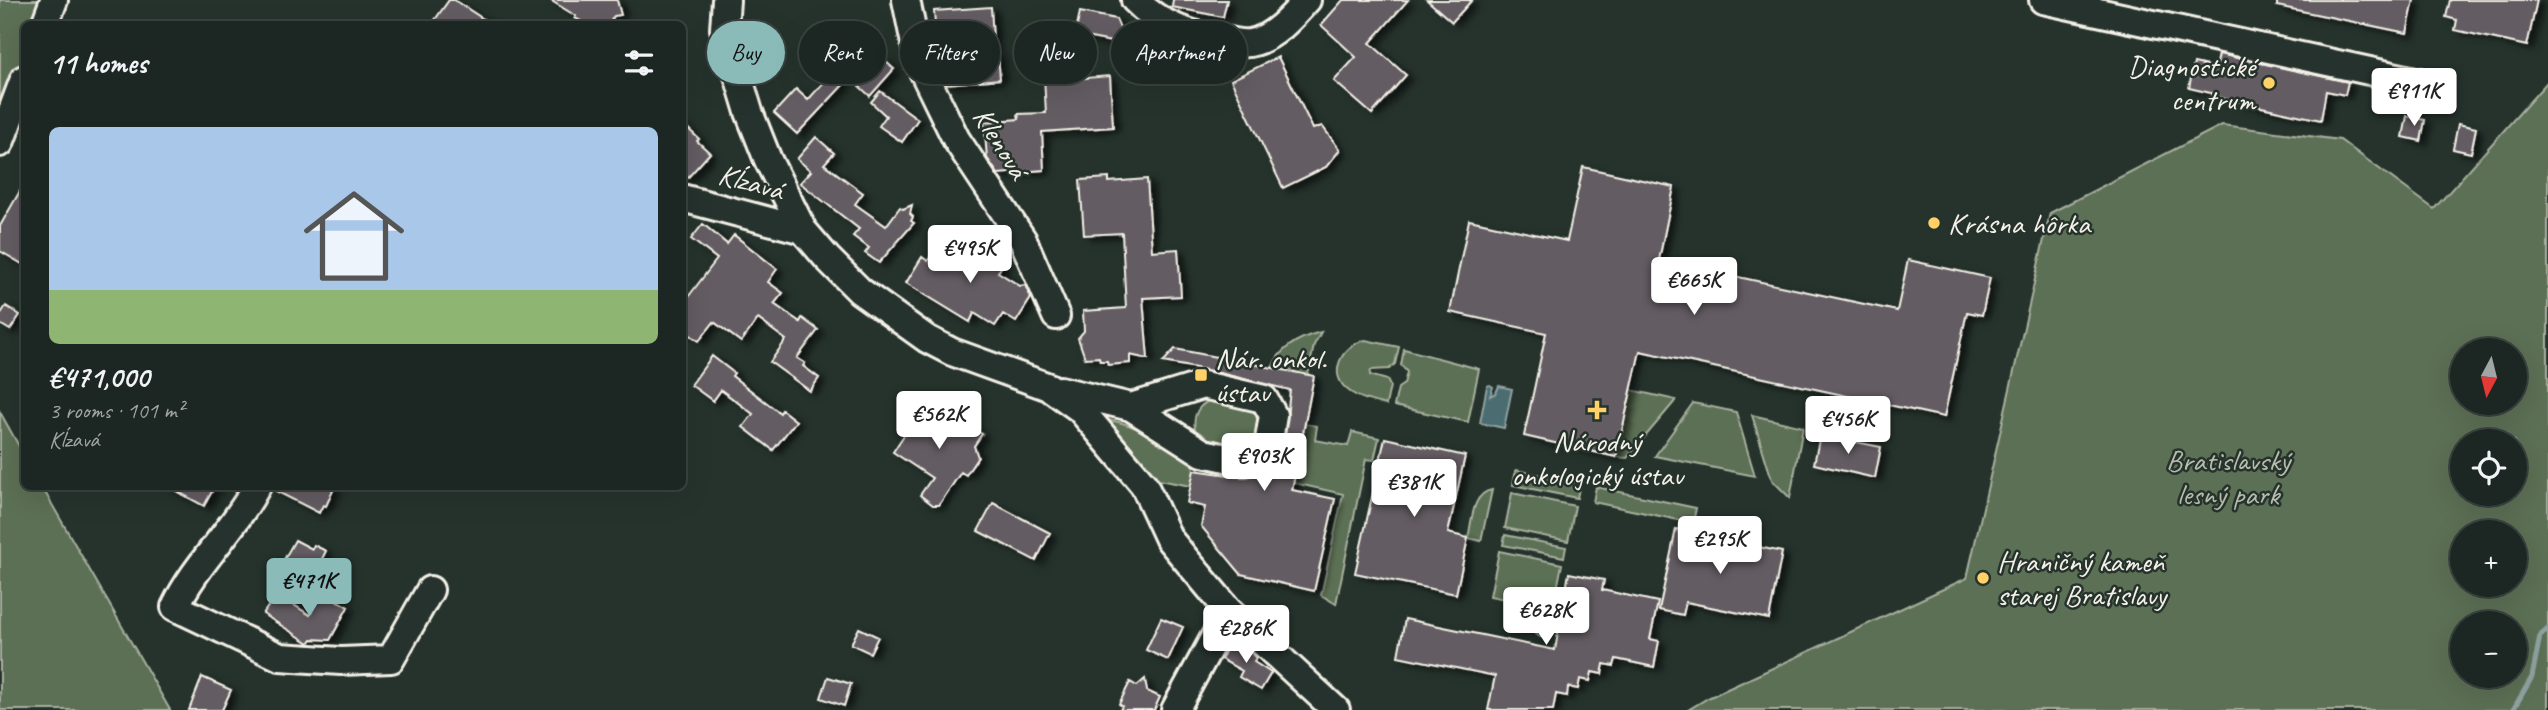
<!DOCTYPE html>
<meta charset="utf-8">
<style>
body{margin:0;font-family:Caveat,sans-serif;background:#252e2a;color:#f1f3f6;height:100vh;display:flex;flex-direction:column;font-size:26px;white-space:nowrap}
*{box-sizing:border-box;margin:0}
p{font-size:23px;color:#a0a5a5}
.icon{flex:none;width:38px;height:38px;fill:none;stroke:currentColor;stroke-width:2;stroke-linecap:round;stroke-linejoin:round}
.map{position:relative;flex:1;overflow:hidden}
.panel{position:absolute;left:21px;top:21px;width:665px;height:469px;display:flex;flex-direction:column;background:#1c2622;border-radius:10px;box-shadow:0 7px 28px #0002,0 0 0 2px #3a4340}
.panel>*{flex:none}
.hud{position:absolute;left:707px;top:21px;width:665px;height:63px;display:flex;gap:14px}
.needle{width:46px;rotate:187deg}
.fabs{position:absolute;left:2450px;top:338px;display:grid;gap:14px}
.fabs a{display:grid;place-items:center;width:77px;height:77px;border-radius:50%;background:#1c2622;box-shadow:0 7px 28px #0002,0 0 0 2px #3a4340;font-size:35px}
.price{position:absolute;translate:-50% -60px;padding:0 16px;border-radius:7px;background:#fff;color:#222;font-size:23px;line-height:46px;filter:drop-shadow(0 2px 4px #0008)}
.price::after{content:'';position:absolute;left:50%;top:42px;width:21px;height:16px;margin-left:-10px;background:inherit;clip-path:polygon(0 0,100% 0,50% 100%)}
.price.selected{background:#8bbbb9;color:#111}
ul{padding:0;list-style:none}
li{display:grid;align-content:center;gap:14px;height:371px;padding:0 28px}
li span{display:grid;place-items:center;height:217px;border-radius:10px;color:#555}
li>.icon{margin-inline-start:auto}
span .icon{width:126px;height:126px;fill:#fffc;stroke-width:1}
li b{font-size:30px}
h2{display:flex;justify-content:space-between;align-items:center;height:84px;padding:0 28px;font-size:30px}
.tag{padding:0 24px;border-radius:32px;background:#1c2622;box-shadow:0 7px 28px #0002,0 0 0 2px #3a4340;font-size:24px;line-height:63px}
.tag.selected{background:#8bbbb9;color:#111}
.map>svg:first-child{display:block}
</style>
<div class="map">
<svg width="2548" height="710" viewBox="0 0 2548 710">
<defs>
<filter id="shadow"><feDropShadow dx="6" dy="3.5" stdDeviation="3.5" flood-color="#0009"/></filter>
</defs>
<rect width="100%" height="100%" fill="#26332d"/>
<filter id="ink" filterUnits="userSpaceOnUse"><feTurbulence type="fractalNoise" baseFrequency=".0143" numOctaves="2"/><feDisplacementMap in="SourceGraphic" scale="14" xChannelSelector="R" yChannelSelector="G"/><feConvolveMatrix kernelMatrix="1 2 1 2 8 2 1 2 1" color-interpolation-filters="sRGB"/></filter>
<g filter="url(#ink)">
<path fill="#5c7054" stroke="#a8b09e" stroke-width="2" fill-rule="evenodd" d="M0,0h55l-10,24h-21v51l-24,61z
M2548,81v629h-860l20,-12 259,-120 83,-365 172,-88 118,15 94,69zM2462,350h53v52h-53zM2462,441h53v53h-53zM2462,532h53v52h-53zM2462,623h53v53h-53z
M1321,332l-7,13 -6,30 -36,-7c8,-21 29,-31 49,-36z
M1365,340l34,7 -4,17 -6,5 -18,1 -1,5 17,5 3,6 -4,19c-12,-3 -26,-6 -37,-14 -23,-17 -7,-45 16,-51z
M1404,349l75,20 -11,53 -74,-16 4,-18 6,-4 3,-12 -6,-7z
M1631,390l45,10 -49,58 -11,-1z
M1215,399c10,2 24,3 32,7 15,8 16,35 -1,42 -6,2 -26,1 -33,-1 -5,-3 -12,-10 -17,-14 -5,-17 2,-30 19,-34z
M1693,403l43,9 19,64 -100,-20z
M0,412l24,43v31l18,1 128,223h-170z
M1752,415l51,12 -13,71 -18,-18z
M1105,420c17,-1 75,26 85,39 7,8 3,19 1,27l-37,-7z
M1305,424l12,2 -2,14 33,6 4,-14 27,6 -5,22 -8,-1 -30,145 -15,-9 22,-101 -49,-11z
M1516,470l64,13 -3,15 -64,-13z
M1596,487l100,21 -3,15 -100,-21z
M1492,490l-11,51 -13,-3c4,-17 4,-45 24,-48z
M1512,493l63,13 -7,35 -63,-13z
M1505,535l61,12 -2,10 -61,-12z
M1499,551l63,13 -9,45 -63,-13z
M1511,607l41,8 -5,23 -7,-1 -30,-23z"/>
<path fill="#4b6d72" stroke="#8fa2a1" stroke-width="2" d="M1490,385l3,2 -3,9 6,-3 3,-7 13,3 -8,39 -24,-5 7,-37z"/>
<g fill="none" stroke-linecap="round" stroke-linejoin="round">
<path stroke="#8fa2a1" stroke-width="5" d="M2513,710l19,-33 8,-41 8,-7"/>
</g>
<path fill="#635b62" stroke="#f4f1e8" stroke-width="2" filter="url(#shadow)" d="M449,0h5l37,24h-59z
M550,0h67l4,15 -7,1 -5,8h-23l-11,-6 1,-2z
M1173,0h54l-4,17 -51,-10z
M1343,0h65l-38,43 36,32 -34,39 -38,-33 22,-24 -35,-32z
M1427,0h45l-20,22z
M2277,0h137l-7,33 -130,-27z
M2450,0h87l-10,46 -72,-16 2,-10 -11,-3z
M991,7l3,48 4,-1 2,25 -53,5 -9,-18 -4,-55z
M1080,12l36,7 4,9 -3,15 -42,-8z
M2219,54l129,28 -3,13 -19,-4 -5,29 -110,-24v-3l-22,-5 5,-25 22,5z
M1278,57l35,72 9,-3 18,24 -14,17 -43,21 -52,-108z
M884,60l10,9 -24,27 -11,-10z
M832,73l13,10 -48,51 -23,-21 22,-24 12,11z
M1073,74v5l37,-3 3,51 -71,5 2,38 -46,4 -11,-16 -3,-36 35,-3 -1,-5 28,-1 -2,-37z
M880,91l38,28 -16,23 -23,-16 7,-10 -15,-14z
M2407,116l18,4 -4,21 -18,-4z
M682,123l17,16 -2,2 13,12 -27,30z
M2458,124l18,4 -5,25 -18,-4z
M816,137l18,16 -10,11 39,29 -8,11 31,22 14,-19 3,2 9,-4 -2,9 3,3 -2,4 3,2 -35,40 -14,-10 4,-5 -16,-12 6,-7 -59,-46 11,-12 -14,-12z
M1583,167l91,20 -15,73 238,51 11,-51 82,18 -8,37 -15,-3 -23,105 -304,-66 -24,106 -92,-21 22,-103 -96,-21 19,-92 98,21z
M1109,178v4l38,-3 5,72 26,-2 3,47 -38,2 5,61 -18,-4v8l-22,2 -1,-4h-7l-1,-4 -14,1 -7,-20 6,-7 -1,-20 43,-3 -4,-75 -38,2 -4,-55z
M24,184v81l-24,-14v-25z
M703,224l24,20 7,-9 43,34 -9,13 15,11 -9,11 26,18 2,-4 16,12 -21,28 8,5 -2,3 16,12 -9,13 -40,-29 16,-22 -28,-21 -17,23 -27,-20 -15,19 -17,-12v-24l35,-46 -26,-20z
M956,237l46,29 -4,6 22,14 5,-1 6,13 -15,24 -13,-8 -8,12 -21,-13 -4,9 -64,-39 16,-26 6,4 4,-7h14z
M6,306l14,9 -10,15 -10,-6v-9z
M1175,349l139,27 -22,114 43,9 -21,92 -73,-17 -40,-48 4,-19 -18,-4 7,-33 48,7 18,-4 15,-1 8,-17 7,-65 -83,-20 -44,-8z
M712,356l22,17 -2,3 48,37 2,-3 14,11 -23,29 -30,-23 10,-13 -32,-24 -8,11 -22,-16z
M925,403l33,22 3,-5 21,14 -8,12 4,11 -12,18 -5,-3 -22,33h-6l-13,-10 12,-17 -39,-26z
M1820,435l61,12 -6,31 -61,-14z
M1385,438l80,18 -17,77 20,5 -12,56 -101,-21z
M167,486h48l-11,20z
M273,486h62l-9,20 -3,-1 -4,8 -47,-24z
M993,503l57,30 -14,28 -58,-30z
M1676,529l106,23 -13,67 -83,-17 -3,13 -24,-5z
M295,540l17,9 2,-4 12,6 -14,28 -30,-16z
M1569,573l35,7 -2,10 56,12 -8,37 9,2 -5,26 -38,-8 -2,7 -10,-2 -2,10 -10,-2 -2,9 -10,-2 -2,10 -10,-2 -1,9 -11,-2 -3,16h-65l7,-34 -97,-20 7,-37 150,31z
M322,592l26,15 -18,33 -18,-1 -3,4 -46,-29 8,-12 7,-1 3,-4 29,18z
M1161,618l22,9 -15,33 -22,-10z
M859,628l19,9 -8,16 -19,-9z
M1231,641l20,12 5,5 -2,4 17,11 -10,17 -22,-13 3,-6 -21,-12z
M202,677l29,13 -9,20h-33z
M828,677l23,7 -7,22 -23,-8z
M1145,679l2,12 13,6 -6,13h-34l2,-4 -3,-2 11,-22 7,4z"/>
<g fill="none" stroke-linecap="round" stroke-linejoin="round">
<g stroke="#f4f1e8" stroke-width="32">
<path id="minor" d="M726,0l-2,29 25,83 19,48 35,70 24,28 33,33 67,48 25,13 97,35 31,22 64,76 25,54 60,72 107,99
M906,0l13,63 37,76 67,101 33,76
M1135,0c25,26 59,37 94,41 6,1 15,3 21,2 23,-4 43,-27 57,-43
M2043,0l377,82
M45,24l9,-24
M0,143l24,-64
M682,198l121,32
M1060,390l71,17 72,46 42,9 22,-9 6,-38 -9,-16 -61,-14 -72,22
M257,486c-23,44 -61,77 -82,121l105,50 61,4 50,-2 39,-69
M1175,710l54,-99"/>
</g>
<use href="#minor" stroke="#26332d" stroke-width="26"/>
</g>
</g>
<g fill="#ffd166" stroke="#26332d" stroke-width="2.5">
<circle cx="2269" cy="83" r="7"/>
<circle cx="1934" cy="223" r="7"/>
<rect x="1194" y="368" width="14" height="14" rx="3.5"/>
<path d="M1593.5 399.5h7v7h7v7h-7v7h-7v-7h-7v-7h7z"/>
<circle cx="1983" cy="578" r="7"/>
</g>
<g text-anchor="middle" stroke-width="5" stroke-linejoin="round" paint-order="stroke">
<g font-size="30" fill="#f4f1e8" stroke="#26332d" text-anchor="start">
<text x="2255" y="76" text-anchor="end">Diagnostické<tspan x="2255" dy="34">centrum</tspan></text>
<text x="1948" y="233">Krásna hôrka</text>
<text x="1215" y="368">Nár. onkol.<tspan x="1215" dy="34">ústav</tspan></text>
<text x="1597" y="451" text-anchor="middle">Národný<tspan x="1597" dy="34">onkologický ústav</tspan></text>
<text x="1997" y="571">Hraničný kameň<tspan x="1997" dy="34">starej Bratislavy</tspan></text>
</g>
<g font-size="30" fill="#f4f1e8" stroke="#26332d">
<text transform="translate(1001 143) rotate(58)" y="10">Klenová</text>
<text transform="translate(751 182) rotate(15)" y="10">Kĺzavá</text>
</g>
<g font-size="30" fill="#b7bdad" stroke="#26332d">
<text x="2228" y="470">Bratislavský<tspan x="2228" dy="34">lesný park</tspan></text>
</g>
</g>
</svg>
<div class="fabs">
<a><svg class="needle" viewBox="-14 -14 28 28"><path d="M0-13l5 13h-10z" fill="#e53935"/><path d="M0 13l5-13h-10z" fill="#a0a5a5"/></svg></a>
<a><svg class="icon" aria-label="locate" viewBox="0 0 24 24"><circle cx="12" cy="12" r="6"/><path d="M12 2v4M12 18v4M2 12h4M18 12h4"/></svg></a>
<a>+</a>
<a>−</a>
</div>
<b class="price" style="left:2414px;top:128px">€911K</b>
<b class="price" style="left:970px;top:285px">€495K</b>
<b class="price" style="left:1694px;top:317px">€665K</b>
<b class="price" style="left:939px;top:451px">€562K</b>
<b class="price" style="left:1848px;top:456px">€456K</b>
<b class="price" style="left:1264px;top:493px">€903K</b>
<b class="price" style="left:1414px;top:519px">€381K</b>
<b class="price" style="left:1720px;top:576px">€295K</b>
<b class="price selected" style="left:309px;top:618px">€471K</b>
<b class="price" style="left:1546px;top:647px">€628K</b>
<b class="price" style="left:1246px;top:665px">€286K</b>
<div class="hud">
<a class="tag selected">Buy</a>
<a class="tag">Rent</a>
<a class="tag">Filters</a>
<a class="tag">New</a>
<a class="tag">Apartment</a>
</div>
<section class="panel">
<h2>11 homes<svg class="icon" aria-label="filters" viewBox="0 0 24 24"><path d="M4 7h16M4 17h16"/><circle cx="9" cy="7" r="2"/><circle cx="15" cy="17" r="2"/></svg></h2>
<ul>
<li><span style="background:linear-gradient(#a9c7e8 75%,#8fb573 0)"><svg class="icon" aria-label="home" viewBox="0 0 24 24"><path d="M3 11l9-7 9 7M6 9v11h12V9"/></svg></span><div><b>€471,000</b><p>3 rooms · 101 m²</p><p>Kĺzavá</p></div></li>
</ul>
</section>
</div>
